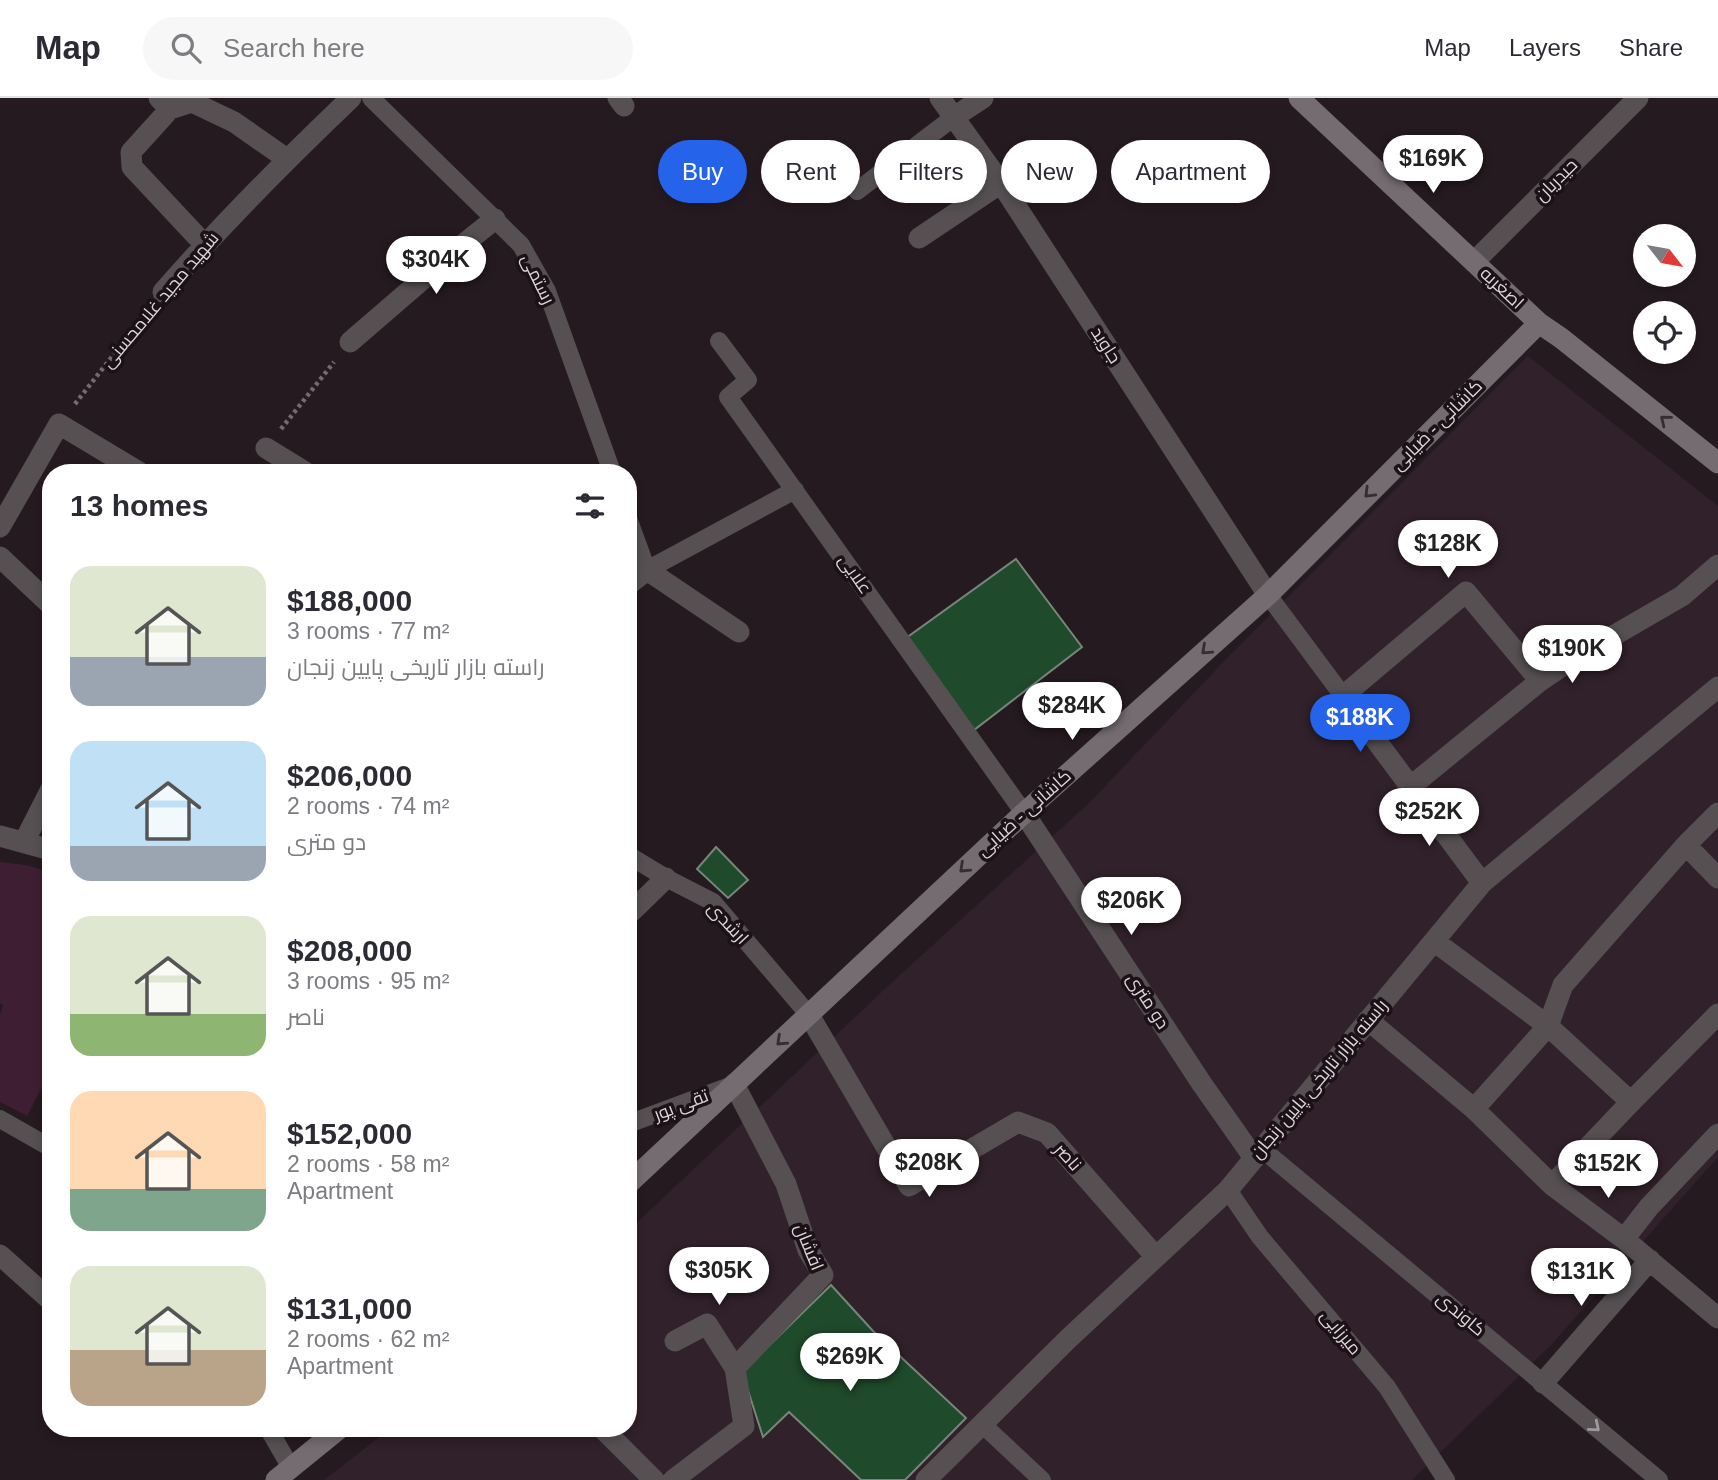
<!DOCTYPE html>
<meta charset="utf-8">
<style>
body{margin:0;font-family:Helvetica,Cairo,sans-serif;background:#f7f7f7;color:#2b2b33;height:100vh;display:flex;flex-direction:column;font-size:26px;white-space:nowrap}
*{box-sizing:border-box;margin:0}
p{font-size:23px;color:#7c7c81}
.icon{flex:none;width:38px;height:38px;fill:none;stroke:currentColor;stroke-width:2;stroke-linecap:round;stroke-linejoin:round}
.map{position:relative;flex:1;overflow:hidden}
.drawer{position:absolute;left:42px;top:366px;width:595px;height:973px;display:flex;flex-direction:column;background:#fff;border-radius:28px;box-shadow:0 4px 10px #0003}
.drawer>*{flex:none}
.top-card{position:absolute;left:658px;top:42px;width:665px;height:63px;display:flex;gap:14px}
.needle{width:46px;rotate:121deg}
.tools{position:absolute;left:1633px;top:126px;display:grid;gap:14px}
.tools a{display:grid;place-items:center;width:63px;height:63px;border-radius:50%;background:#fff;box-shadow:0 4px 10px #0003;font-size:35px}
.price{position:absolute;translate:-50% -60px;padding:0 16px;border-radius:24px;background:#fff;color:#222;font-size:23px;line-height:46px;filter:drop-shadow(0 2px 4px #0008)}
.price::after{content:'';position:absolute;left:50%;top:42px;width:21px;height:16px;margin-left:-10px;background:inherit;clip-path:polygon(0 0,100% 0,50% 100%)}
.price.selected{background:#2563eb;color:#fff}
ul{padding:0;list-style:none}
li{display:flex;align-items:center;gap:21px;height:175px;padding:0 28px}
li span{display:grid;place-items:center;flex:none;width:196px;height:140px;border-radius:21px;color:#555}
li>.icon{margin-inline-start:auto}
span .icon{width:84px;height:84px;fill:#fffc;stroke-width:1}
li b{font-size:30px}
h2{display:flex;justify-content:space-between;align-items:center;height:84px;padding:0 28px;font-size:30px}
.pill{padding:0 24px;border-radius:32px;background:#fff;box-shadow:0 4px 10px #0003;font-size:24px;line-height:63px}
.pill.selected{background:#2563eb;color:#fff}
header{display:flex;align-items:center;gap:42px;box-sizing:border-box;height:98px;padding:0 35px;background:#fff;border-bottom:2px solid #e1e1e2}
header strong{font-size:33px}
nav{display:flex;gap:38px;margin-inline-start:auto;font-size:24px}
.search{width:490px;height:63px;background:#f7f7f7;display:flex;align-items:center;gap:18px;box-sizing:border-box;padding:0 24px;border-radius:38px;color:#7c7c81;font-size:26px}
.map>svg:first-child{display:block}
</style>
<header>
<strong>Map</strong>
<div class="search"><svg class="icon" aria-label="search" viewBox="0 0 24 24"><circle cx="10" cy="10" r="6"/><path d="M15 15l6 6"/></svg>Search here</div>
<nav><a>Map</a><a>Layers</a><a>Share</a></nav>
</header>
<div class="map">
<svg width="1718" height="1382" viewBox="0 0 1718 1382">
<rect width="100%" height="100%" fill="#251a20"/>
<path fill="#31212a" d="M1528,258l190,150v651l-165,186 -141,137h-1088l67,-52h237v-197l261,-246 200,-182 141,-148z"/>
<path fill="#3e1e32" d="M0,764l26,3 25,7v198l-24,46 -27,-14v-88l3,-8 -3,-3z"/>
<path fill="#1f4a2b" stroke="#79857c" stroke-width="2" d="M1016,461l66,88 -108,83 -72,-89z
M716,749l32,33 -20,18 -31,-29z
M831,1187l42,46 93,87 -61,62h-44l-72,-68 -26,25 -21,-65z"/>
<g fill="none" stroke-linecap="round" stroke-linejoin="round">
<path stroke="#746a70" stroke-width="4.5" stroke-dasharray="3.5 3.5" stroke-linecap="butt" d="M75,306l72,-92
M281,331l53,-67"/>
<path stroke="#565053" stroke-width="18" d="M371,0l150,147 26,46 65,181
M857,93l97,-74
M719,243l29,39 -20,17 296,416
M628,420l19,52 148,-80
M1268,497l75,101
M628,757l38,23 47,24 96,113
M0,1021l51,29
M628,1026l102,-38
M1262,1051l397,331
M1228,1092l32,47 127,150 59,93
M982,1326l60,56
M268,1330l23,40"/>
<path stroke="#565053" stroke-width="21" d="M159,0l11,11 22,-7 42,20 53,37
M618,0l6,8
M940,0l61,85 267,412
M170,11l-39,43 1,15 72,77
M954,19l29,-19
M919,140l82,-55
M1474,164l164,-164
M163,194c59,-68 123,-132 188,-194
M350,244l110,-95 35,-28
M266,350l39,24
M0,429l59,-103 80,48
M0,459l51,48
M628,487l19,-15 92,62
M1410,689l130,-106 28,-19 114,-66 36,-31
M1024,715l178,271 52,74
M1718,715l-32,32 -123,140 -15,41 83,76 87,-88
M0,738l51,14
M24,744l27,-53
M1686,747l32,33
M1482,785l-139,-187 123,-104 74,89
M628,817l38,-37
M1434,843l114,85 -74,83
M809,917l100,171 109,-64 29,11 109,124
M1368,922l106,89 78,76 72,54 94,79
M1552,1087l79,-83
M1624,1141l25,-32 69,-73
M0,1157l48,43
M675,1243l32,-17 28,44
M1543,1285l107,-123
M602,1330l52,52
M673,1382l71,-54 -9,-58 88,-93 -15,-25 -22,-66 -52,-100
M926,1382l142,-141 160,-149 254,-307 236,-196"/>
<path stroke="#756c71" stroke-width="21" d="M1299,0l240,225 22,15 157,125
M628,1086l396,-371 244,-218 271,-272
M276,1382l64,-52"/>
</g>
<defs><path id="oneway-chevron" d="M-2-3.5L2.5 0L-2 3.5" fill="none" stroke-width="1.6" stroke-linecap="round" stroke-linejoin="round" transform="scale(1.75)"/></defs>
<g stroke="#362c32">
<use href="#oneway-chevron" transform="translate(1665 322) rotate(-141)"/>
<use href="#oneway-chevron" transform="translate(1369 395) rotate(135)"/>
<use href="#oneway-chevron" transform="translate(1206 552) rotate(138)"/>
<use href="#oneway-chevron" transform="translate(964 770) rotate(137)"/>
<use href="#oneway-chevron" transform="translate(781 943) rotate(137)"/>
</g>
<use stroke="#a0999d" href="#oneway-chevron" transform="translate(1595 1329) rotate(40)"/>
<g text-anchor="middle" stroke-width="7" stroke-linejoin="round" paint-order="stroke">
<g font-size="18" fill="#ddd5d9" stroke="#1b1117">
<text transform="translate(1556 82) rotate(-45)" y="6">حیدریان</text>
<text transform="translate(538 181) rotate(64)" y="6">رستمی</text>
<text transform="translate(1502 190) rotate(43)" y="6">اصغریه</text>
<text transform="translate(160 202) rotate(-50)" y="6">شهید مجید غلامحسنی</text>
<text transform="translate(1106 247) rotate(57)" y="6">جاوید</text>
<text transform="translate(1437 327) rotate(-45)" y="6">کاشانی - ضیایی</text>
<text transform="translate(855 476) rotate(55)" y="6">علایی</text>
<text transform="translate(1024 715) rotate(-42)" y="6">کاشانی - ضیایی</text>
<text transform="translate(728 825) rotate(47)" y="6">ارشدی</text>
<text transform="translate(1148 903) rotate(57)" y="6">دو متری</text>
<text transform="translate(1319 981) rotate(-50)" y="6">راسته بازار تاریخی پایین زنجان</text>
<text transform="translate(681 1007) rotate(-21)" y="6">تقی پور</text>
<text transform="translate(1068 1059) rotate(48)" y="6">ناصر</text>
<text transform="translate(809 1149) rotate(68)" y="6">افشان</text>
<text transform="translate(1461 1216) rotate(40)" y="6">کاوندی</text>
<text transform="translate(1341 1234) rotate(50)" y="6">میرزایی</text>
</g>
</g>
</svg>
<div class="tools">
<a><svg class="needle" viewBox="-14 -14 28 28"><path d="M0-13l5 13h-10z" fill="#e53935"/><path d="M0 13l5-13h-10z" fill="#7c7c81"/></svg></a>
<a><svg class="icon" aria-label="locate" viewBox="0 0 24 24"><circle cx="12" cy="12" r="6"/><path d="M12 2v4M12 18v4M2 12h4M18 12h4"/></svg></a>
</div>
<b class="price" style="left:1433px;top:97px">$169K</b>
<b class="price" style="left:436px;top:198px">$304K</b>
<b class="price" style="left:1448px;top:482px">$128K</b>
<b class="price" style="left:1572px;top:587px">$190K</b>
<b class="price" style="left:1072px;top:644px">$284K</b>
<b class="price selected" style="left:1360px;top:656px">$188K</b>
<b class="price" style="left:1429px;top:750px">$252K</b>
<b class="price" style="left:1131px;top:839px">$206K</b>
<b class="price" style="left:929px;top:1101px">$208K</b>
<b class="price" style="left:1608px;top:1102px">$152K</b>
<b class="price" style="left:719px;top:1209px">$305K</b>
<b class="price" style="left:1581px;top:1210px">$131K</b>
<b class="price" style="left:850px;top:1295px">$269K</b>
<div class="top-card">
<a class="pill selected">Buy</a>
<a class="pill">Rent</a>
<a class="pill">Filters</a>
<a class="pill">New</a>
<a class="pill">Apartment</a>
</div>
<section class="drawer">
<h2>13 homes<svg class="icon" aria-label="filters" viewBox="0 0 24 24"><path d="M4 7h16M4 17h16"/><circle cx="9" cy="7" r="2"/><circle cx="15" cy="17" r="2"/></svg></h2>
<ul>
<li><span style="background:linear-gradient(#dfe7d0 65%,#9aa5b1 0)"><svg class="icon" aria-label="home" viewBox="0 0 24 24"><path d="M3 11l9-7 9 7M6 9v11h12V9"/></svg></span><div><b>$188,000</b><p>3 rooms · 77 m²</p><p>راسته بازار تاریخی پایین زنجان</p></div></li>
<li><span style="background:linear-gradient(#bfe0f5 75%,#9aa5b1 0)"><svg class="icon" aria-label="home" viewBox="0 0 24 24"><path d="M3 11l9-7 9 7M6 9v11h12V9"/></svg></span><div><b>$206,000</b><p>2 rooms · 74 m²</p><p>دو متری</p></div></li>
<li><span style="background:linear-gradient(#dfe7d0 70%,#8fb573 0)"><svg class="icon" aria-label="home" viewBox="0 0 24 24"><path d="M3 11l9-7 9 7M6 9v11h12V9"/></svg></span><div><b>$208,000</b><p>3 rooms · 95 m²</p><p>ناصر</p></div></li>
<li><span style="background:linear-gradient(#ffd9b3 70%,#7fa58c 0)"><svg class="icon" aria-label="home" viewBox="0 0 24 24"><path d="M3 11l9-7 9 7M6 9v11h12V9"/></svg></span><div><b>$152,000</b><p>2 rooms · 58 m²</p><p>Apartment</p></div></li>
<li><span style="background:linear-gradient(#dfe7d0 60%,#b9a48a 0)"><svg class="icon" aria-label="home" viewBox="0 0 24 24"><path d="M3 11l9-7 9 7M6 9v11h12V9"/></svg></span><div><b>$131,000</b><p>2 rooms · 62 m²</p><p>Apartment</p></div></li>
</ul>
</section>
</div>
